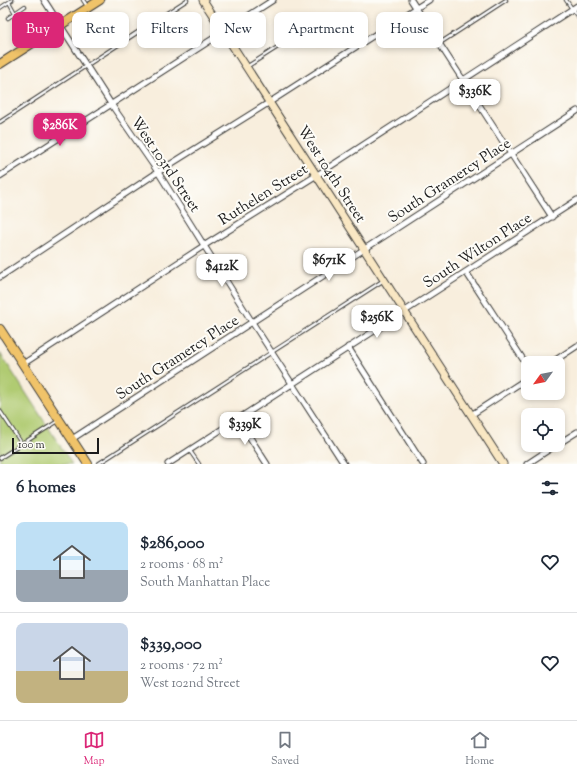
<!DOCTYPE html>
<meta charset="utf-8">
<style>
body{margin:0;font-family:"Sorts Mill Goudy",serif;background:#f2f2f3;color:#1f2937;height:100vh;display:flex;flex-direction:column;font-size:15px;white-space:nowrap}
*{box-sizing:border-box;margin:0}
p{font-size:13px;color:#747a83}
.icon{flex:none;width:22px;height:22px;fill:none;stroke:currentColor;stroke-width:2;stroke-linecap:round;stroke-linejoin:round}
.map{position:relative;height:464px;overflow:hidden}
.panel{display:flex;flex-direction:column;background:#fff;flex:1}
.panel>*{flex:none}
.top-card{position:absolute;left:12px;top:12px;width:553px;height:36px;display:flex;gap:8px}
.needle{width:26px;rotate:237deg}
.controls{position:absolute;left:521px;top:356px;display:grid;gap:8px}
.controls a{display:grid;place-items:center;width:44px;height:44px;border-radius:8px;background:#fff;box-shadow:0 2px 6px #0003;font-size:20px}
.scale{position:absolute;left:12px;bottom:10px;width:87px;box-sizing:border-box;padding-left:4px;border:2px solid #1c1c1c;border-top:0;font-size:11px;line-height:14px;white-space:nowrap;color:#1c1c1c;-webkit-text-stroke:3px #fdfcf7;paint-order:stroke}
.price{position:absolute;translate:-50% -34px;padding:0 9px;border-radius:8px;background:#fff;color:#222;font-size:13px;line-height:26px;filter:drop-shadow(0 1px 2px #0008)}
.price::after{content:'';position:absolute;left:50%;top:24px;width:12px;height:9px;margin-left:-6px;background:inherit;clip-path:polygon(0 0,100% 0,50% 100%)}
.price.active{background:#db2777;color:#fff}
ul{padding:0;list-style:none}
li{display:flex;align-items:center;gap:12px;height:100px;padding:0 16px}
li+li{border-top:1px solid #e0e1e3}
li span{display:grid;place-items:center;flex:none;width:112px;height:80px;border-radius:8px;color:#555}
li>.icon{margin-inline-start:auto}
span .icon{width:48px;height:48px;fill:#fffc;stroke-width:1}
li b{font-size:17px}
h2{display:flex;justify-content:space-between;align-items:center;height:48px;padding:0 16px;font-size:17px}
.chip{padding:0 14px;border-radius:8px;background:#fff;box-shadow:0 2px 6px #0003;font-size:14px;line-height:36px}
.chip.active{background:#db2777;color:#fff}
.tab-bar{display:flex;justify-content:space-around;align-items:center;height:56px;border-top:1px solid #e0e1e3;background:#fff;font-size:11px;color:#747a83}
.tab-bar a{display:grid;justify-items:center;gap:2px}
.tab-bar .active{color:#db2777}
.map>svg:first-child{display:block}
</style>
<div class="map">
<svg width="577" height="464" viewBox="0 0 577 464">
<rect width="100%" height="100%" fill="#fdfcf7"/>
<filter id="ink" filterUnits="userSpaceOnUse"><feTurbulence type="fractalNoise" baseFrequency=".025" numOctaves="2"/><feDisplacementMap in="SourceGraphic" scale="8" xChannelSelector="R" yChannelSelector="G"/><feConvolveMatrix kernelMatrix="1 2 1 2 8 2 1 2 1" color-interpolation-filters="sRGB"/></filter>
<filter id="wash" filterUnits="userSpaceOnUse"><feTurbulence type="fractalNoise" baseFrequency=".012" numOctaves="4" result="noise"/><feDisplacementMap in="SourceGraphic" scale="16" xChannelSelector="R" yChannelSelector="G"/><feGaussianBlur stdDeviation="0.9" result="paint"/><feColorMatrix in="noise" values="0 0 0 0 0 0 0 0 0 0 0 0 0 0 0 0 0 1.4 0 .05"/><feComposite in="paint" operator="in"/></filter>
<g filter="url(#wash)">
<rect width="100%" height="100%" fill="#f8eedd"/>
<path fill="#b0cb72" stroke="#667447" d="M0,353l72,111h-72z"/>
</g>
<g filter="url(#ink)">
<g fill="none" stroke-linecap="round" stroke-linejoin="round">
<g stroke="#3d3c39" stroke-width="4.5">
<path id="lane" d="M83,0l4,6
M566,0l11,16
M9,2l6,11 10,-7
M0,8l12,-8
M8,18l7,-5
M440,43l66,-43
M248,66l36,-23
M0,122l187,-122
M0,411l22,33
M190,451l9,13
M0,458l58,-37
M98,464l286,-184"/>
</g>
<g stroke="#3d3c39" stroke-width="7">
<path id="street" d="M44,0l67,104 47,68 94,150 92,142
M411,0l141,217
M0,176l273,-176
M466,272l62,95
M0,277l158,-105 112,-70 159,-102
M348,347l75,117
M551,363l26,-17
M23,364l182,-119 112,-70 260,-169
M471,415l57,-37
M238,419l29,45
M72,439l505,-328
M558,444l19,-12
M168,464l409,-264
M527,464l29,-19"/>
</g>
<g stroke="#3d3c39" stroke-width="9">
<path id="secondary" d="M203,0l300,464"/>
</g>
<g stroke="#3d3c39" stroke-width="10">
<path id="primary" d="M0,64l100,-64
M0,329l88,135"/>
</g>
<use href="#lane" stroke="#fff" stroke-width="2.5"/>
<use href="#street" stroke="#fff" stroke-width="5"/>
<use href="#secondary" stroke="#f9e7c3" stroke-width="7"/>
<use href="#primary" stroke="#f0c369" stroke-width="8"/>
</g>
</g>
<g text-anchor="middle" stroke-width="4" stroke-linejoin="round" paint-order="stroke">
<g font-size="15" fill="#1c1c1c" stroke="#fdfcf7">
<text transform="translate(166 164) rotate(56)" y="5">West 103rd Street</text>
<text transform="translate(332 174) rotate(57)" y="5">West 104th Street</text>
<text transform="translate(449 180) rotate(-33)" y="5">South Gramercy Place</text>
<text transform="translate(263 194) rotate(-32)" y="5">Ruthelen Street</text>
<text transform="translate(477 250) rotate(-33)" y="5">South Wilton Place</text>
<text transform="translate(177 357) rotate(-33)" y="5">South Gramercy Place</text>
</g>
</g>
</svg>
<div class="controls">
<a><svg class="needle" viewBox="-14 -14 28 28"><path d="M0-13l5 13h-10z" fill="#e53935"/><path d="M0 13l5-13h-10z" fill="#747a83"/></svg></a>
<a><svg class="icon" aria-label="locate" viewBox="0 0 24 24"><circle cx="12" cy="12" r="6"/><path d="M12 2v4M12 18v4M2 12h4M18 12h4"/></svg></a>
</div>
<div class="scale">100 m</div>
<b class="price" style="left:475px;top:113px">$336K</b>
<b class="price active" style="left:60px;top:147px">$286K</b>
<b class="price" style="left:329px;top:282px">$671K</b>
<b class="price" style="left:222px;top:288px">$412K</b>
<b class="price" style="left:377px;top:339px">$256K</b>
<b class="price" style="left:245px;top:446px">$339K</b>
<div class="top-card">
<a class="chip active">Buy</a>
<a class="chip">Rent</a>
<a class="chip">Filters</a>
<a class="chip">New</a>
<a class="chip">Apartment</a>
<a class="chip">House</a>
</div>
</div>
<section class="panel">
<h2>6 homes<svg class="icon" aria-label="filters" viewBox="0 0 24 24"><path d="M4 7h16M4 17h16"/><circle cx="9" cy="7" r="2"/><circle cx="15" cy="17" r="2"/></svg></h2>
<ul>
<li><span style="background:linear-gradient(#bfe0f5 60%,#9aa5b1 0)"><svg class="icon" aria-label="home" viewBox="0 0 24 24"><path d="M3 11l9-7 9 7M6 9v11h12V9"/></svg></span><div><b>$286,000</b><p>2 rooms · 68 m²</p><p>South Manhattan Place</p></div><svg class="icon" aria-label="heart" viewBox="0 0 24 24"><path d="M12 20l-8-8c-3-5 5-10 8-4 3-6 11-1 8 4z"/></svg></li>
<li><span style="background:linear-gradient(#c9d6e8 60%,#c2b280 0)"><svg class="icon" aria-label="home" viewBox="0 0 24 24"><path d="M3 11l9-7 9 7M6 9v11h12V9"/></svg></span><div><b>$339,000</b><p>2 rooms · 72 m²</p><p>West 102nd Street</p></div><svg class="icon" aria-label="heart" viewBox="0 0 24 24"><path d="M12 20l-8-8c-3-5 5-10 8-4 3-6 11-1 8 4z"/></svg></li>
</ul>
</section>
<nav class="tab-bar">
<a class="active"><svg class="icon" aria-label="map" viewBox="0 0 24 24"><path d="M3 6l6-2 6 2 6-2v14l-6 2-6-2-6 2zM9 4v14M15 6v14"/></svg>Map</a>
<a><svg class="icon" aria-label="saved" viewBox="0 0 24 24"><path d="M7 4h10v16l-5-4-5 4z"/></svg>Saved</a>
<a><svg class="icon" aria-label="home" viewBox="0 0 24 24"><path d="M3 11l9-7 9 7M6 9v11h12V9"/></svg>Home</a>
</nav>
